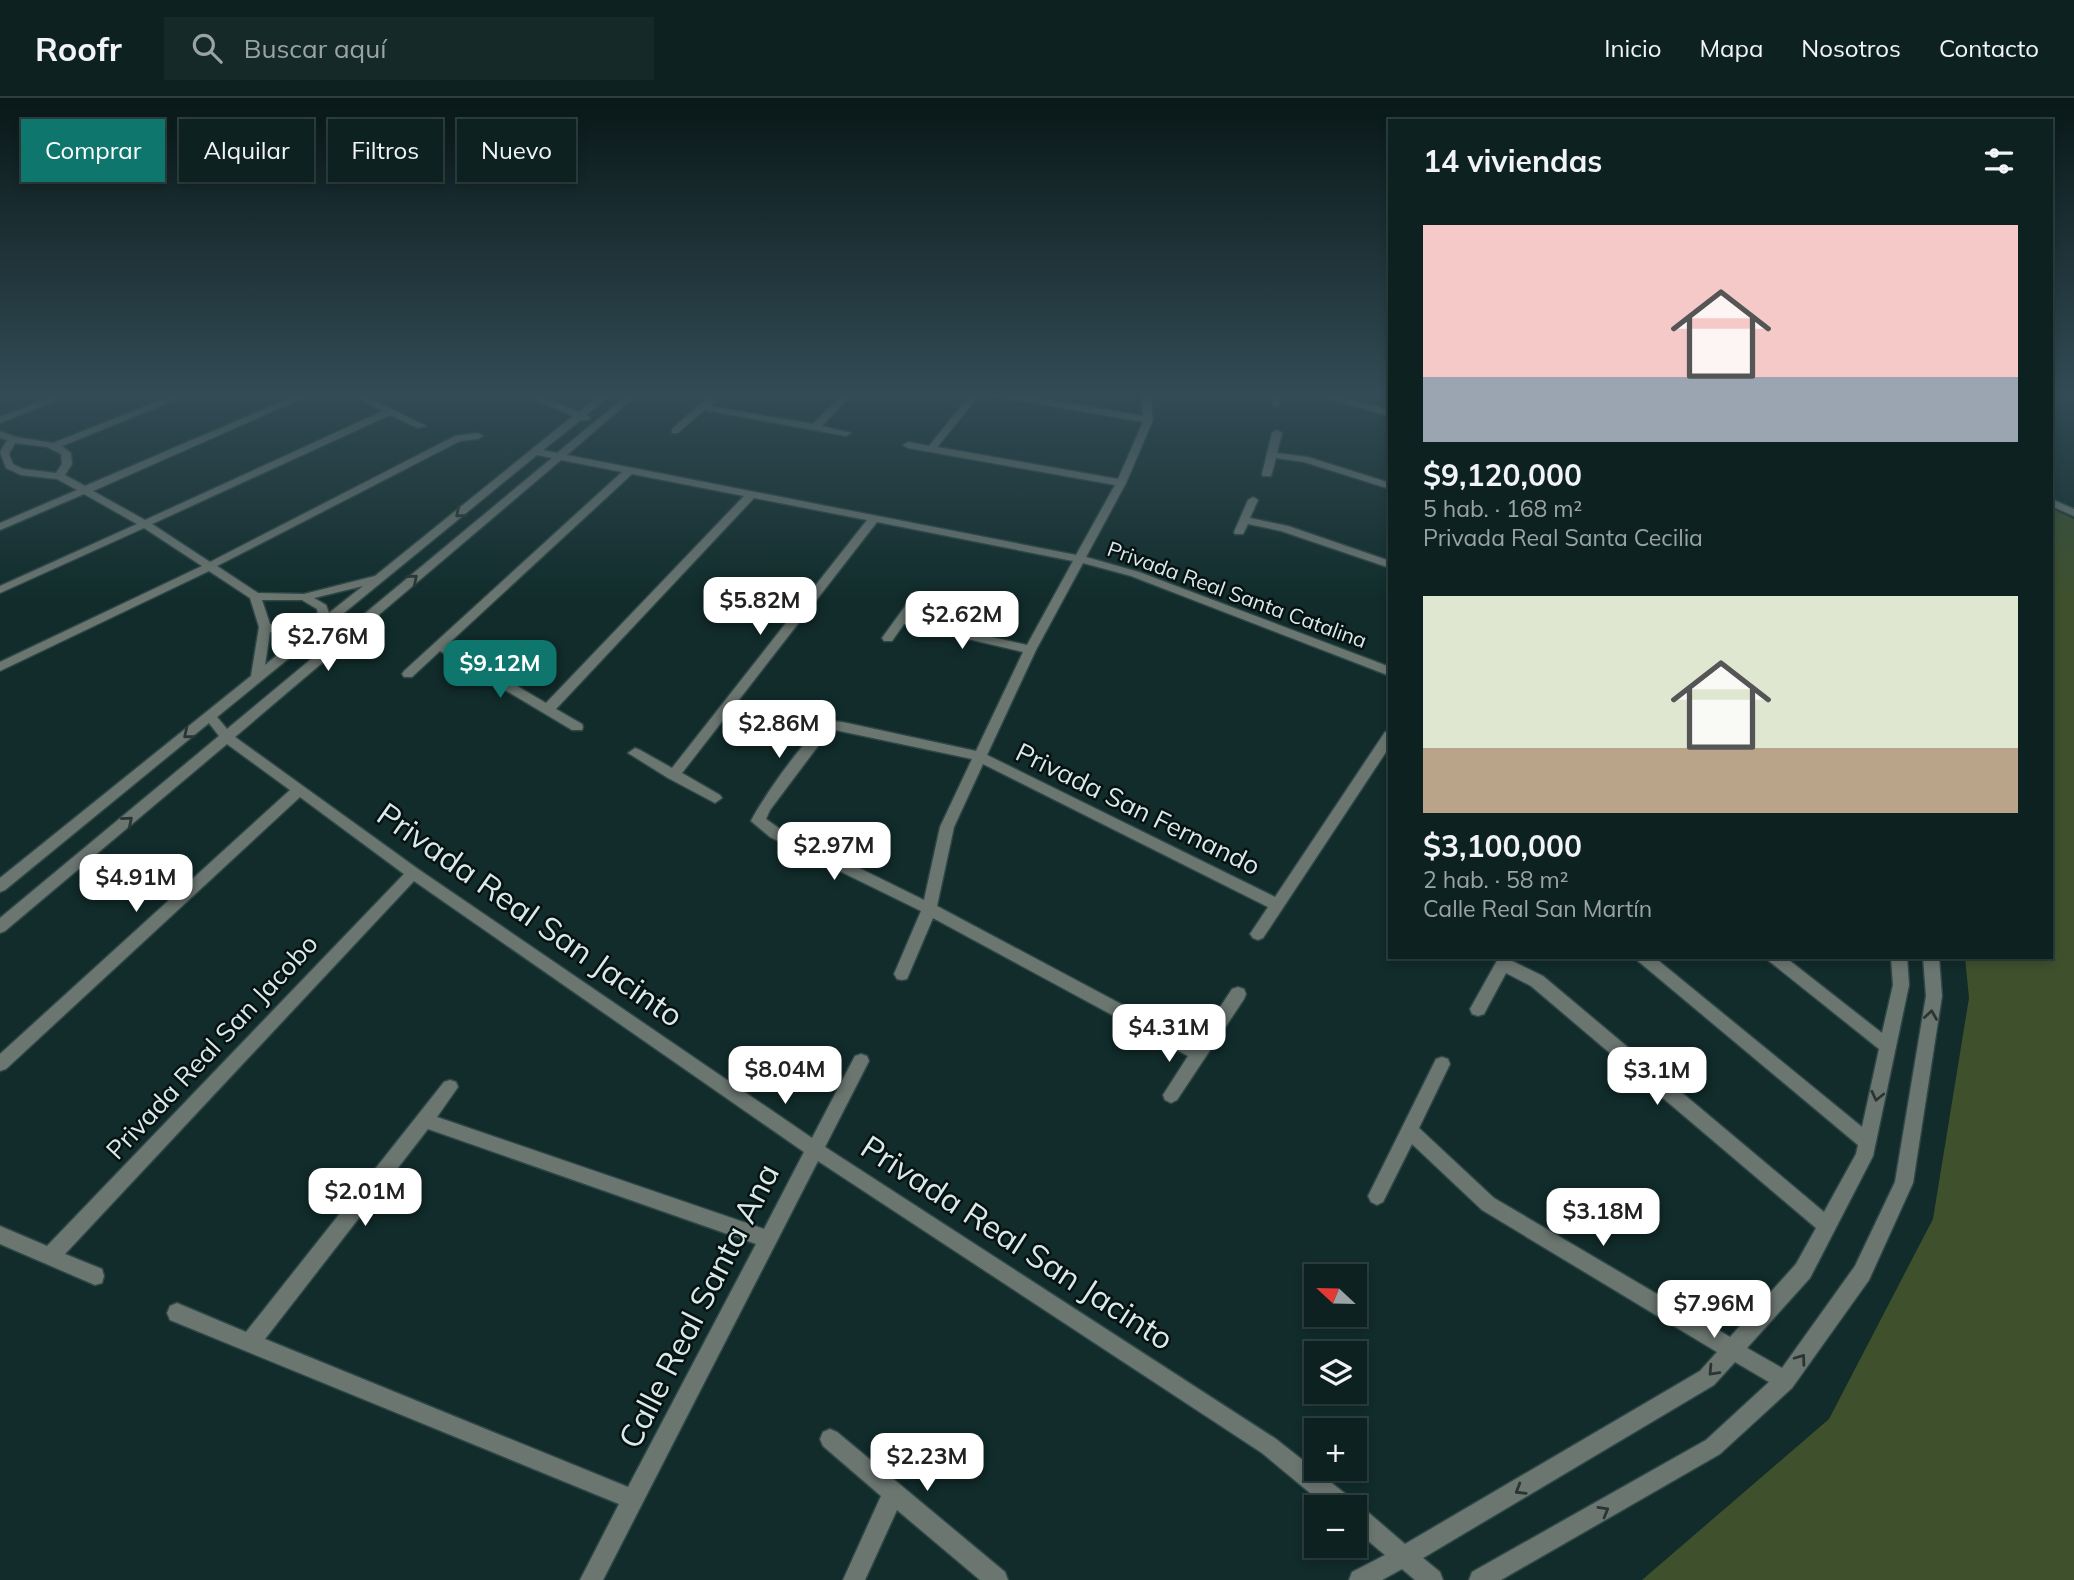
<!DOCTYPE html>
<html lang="es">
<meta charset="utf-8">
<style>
body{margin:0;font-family:Mulish,sans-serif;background:#162929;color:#f1f3f6;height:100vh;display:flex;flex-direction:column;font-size:26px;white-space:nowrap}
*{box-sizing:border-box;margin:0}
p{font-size:23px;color:#9aa3a5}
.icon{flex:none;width:38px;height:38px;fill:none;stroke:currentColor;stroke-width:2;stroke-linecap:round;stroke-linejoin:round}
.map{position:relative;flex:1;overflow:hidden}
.side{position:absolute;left:1388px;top:21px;width:665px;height:840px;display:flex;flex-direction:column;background:#0d2120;border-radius:0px;box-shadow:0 4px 10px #0003,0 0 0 2px #2d3e3e}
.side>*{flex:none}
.top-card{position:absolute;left:21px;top:21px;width:665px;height:63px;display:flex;gap:14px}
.needle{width:46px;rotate:292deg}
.buttons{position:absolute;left:1304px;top:1166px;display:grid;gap:14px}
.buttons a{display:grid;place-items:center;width:63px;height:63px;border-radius:0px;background:#0d2120;box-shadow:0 4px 10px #0003,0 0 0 2px #2d3e3e;font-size:35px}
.price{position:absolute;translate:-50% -60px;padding:0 16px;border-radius:14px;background:#fff;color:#222;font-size:23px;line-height:46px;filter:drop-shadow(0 2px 4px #0008)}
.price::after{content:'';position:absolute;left:50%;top:42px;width:21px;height:16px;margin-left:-10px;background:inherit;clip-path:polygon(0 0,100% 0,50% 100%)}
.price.active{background:#0f766e;color:#fff}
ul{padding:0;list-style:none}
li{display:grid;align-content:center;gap:14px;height:371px;padding:0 35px}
li span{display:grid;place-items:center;height:217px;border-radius:0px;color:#555}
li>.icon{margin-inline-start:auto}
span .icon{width:126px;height:126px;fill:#fffc;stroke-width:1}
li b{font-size:30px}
h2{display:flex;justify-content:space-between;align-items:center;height:84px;padding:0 35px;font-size:30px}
.chip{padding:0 24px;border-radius:0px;background:#0d2120;box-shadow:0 4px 10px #0003,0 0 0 2px #2d3e3e;font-size:24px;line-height:63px}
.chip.active{background:#0f766e;color:#fff}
header{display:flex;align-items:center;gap:42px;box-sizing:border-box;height:98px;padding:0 35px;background:#0d2120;border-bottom:2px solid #2d3e3e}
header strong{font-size:33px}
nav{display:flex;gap:38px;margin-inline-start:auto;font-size:24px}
.search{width:490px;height:63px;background:#162929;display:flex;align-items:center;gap:18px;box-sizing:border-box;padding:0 24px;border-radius:0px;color:#9aa3a5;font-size:26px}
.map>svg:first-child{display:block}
</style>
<header>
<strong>Roofr</strong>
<div class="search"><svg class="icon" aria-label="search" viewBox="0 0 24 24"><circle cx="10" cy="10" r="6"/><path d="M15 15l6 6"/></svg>Buscar aquí</div>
<nav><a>Inicio</a><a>Mapa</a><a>Nosotros</a><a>Contacto</a></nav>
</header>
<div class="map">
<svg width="2074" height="1482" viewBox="0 0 2074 1482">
<rect width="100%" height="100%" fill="#112c2b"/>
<path fill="#3e512c" d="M2051,410l23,11v1061h-432l187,-161 104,-200 36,-221 -4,-41h86z"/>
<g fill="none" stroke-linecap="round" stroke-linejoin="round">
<g stroke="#2d4746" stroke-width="3">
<path id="minor" d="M62,295h13l-75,30v-6z
M179,295h13l-130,53 9,7 1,11 -7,11 20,11 217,-93h12l-221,98 52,29 238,-109 -35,-18h11l67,33 -8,2 -28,-13 -238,109 58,38 245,-126 23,-3 5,3 -5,3 -18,2 -243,125 41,27 46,1 71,-18 198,-160 -53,-23h12l47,19 23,-19h11l-27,22 4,3 -2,2h-7l-38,30 14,3 73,-60h9l-72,62 509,100 39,-70 -207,-37 -5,-3 5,-3 21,4 43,-53h9l-44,54 181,32 25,-57 -150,-26 -5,-3h20l135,23 -2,-23h9l3,27 -27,63 -40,74 53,15 251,95v9l-259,-100 -48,-13 -47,87 -49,105 288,142 110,-165 5,-1v15l-127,192 -5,2 -5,-2 -3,-4 18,-27 -285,-143 -29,63 -17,79 259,138 36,-55 6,-2 6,2 2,5 -2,5 -67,101 -6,3 -6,-3 -2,-5 25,-39 -255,-138 -26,61 -5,1 -5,-1 -3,-5 27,-63 -151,-74 -19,-16c10,-20 59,-93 79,-99 5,-1 12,0 17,1l129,28 47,-99 -119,-28 -12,17h-8l-2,-3 27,-37 4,-1 6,3 -11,15 119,27 46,-84 -196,-39 -195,251 38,22 2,3 -7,5 -47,-25 -40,-25 7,-5 5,2 32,18 195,-248 -113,-22 -198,211 26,15 1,3 -1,3h-10l-132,-79 -28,26h-8l-2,-3 2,-3 218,-199 -61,-12 -326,277 183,132 394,269 43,-82 6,-2 6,2 2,5 -44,86 451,292 76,60 2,5 8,3 43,37 295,-173 17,-19 -235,-142 -70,-66 -29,58 -6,3 -6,-3 -3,-6 3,-6 65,-131 6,-2 6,2 2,5 -31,64 75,70 236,139 66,-73 20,-36 -285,-242 -25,-13 -22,41 -6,2 -6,-2 -2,-5 29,-52h14l-1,4 31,15 281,236 32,-58 2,-9 -220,-184 -3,-4h19l208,170 17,-78 -110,-88 -3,-4h19l97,76 11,-48 -2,-28h16l2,28 -36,171 -63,122 -63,70 35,20 73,-102 40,-84 31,-186 -3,-39h16l3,39 -29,187 -44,97 -77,108 -72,66 -219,126h-32l3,-8 234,-132 63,-58 -34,-20 -21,23 -291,173 17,14 3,8h-28l-13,-11 -20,11h-33l3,-8 33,-17 -31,-26v-22h-27l-65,-54 -444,-292 -215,419h-23l39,-76 -449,-184 -3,-7 3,-7 7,-3 69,29 198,-250 6,-2 6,2 2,5 -21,30 327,112 40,-77 -390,-271 -349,373 37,15 2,7 -2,7 -7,2 -95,-41v-18l47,20 357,-372 -104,-77 -294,272 -6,2v-17l290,-264 -63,-46 -222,187 -5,2v-15l219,-182 -10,-13 -204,167 -5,2v-14l251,-202 8,-49 -9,-29 -41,-27 -209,100v-9l202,-96 -58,-38 -144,65v-7l137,-62 -53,-30 -84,36v-7l77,-33 -20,-11 -36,-4 -15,-7 -6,-16 7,-12 -7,-2v-7l16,6 37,6zM15,345l32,4 14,7 1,10 -6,9 -33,-4 -10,-5 -4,-10zM537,357l15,3 -207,172 -17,-4zM632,376l112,22 -198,207 -99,-58zM363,488l-34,27 -3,-8 -12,-7zM262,502h40l15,9 1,6 -5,11 -14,3 -29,-5zM270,534l30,4 -35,29zM321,534l18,4 -112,93 -10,-12zM835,632l137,29 -32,68 -16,73 -144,-71 -14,-10 4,-9 54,-72zM428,1031l328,115 -128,243 -363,-148z
M713,295h10l-14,13 104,18 31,-31h9l-31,33 29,7 -5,3 -142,-26 -26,23h-6v-4z
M1269,295h8l2,13h-6z
M1309,295h15l66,17v6z
M1277,332l5,3 -5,20 31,4 82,26v6l-86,-27 -28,-4 -5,18h-8l-1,-2 10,-41z
M1253,399l5,3 -8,18 38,8 102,35v7l-109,-37 -33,-7 -5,10h-8l-1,-2 14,-32z
M2051,401l23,10v7l-23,-10z
M830,1331l7,3 168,140 3,8h-28l-83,-70 -32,70h-22l38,-84 -58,-50 -3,-7 3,-7z"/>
</g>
<use href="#minor" fill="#6c7671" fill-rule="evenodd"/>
</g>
<defs><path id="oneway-chevron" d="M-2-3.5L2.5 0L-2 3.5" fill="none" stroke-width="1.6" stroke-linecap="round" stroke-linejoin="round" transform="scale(1.75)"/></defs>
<g stroke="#2a3533">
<use href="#oneway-chevron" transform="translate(460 415) rotate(141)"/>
<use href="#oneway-chevron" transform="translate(413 481) rotate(-40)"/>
<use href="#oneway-chevron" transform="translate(188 636) rotate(141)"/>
<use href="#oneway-chevron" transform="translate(128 723) rotate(-40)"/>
<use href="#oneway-chevron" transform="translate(1931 917) rotate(-81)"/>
<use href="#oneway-chevron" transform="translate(1877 998) rotate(103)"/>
<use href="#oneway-chevron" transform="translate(1801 1261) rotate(-54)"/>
<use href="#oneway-chevron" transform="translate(1713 1273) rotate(133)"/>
<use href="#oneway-chevron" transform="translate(1520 1392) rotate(149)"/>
<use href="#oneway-chevron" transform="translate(1604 1413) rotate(-30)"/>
</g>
<linearGradient id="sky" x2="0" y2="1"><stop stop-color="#091818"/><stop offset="0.59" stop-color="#324b55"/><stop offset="1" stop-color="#324b55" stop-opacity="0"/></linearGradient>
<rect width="2074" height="502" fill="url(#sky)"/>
<g text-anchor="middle" stroke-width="5" stroke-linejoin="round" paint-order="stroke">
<g font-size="21" fill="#daeae9" stroke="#071212">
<text transform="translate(1237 497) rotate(20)" y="7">Privada Real Santa Catalina</text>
</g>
<g font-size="26" fill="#daeae9" stroke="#071212">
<text transform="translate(1138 711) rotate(26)" y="9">Privada San Fernando</text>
<text transform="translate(212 949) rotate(-47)" y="9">Privada Real San Jacobo</text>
</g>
<g font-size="32" fill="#daeae9" stroke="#071212">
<text transform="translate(530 817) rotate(35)" y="11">Privada Real San Jacinto</text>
<text transform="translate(1017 1145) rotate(33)" y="11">Privada Real San Jacinto</text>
<text transform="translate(699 1208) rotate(-63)" y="11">Calle Real Santa Ana</text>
</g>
</g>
</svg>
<div class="buttons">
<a><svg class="needle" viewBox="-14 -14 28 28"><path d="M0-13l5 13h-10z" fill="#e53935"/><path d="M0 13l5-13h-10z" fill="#9aa3a5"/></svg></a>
<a><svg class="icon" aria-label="layers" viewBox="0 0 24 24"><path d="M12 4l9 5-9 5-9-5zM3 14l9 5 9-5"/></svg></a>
<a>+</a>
<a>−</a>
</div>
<b class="price" style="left:760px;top:539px">$5.82M</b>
<b class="price" style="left:962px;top:553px">$2.62M</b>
<b class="price" style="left:328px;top:575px">$2.76M</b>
<b class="price active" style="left:500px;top:602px">$9.12M</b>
<b class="price" style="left:779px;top:662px">$2.86M</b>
<b class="price" style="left:834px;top:784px">$2.97M</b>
<b class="price" style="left:136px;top:816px">$4.91M</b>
<b class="price" style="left:1169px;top:966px">$4.31M</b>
<b class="price" style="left:785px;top:1008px">$8.04M</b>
<b class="price" style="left:1657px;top:1009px">$3.1M</b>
<b class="price" style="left:365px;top:1130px">$2.01M</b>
<b class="price" style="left:1603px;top:1150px">$3.18M</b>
<b class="price" style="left:1714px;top:1242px">$7.96M</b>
<b class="price" style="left:927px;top:1395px">$2.23M</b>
<div class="top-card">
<a class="chip active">Comprar</a>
<a class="chip">Alquilar</a>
<a class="chip">Filtros</a>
<a class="chip">Nuevo</a>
</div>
<section class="side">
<h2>14 viviendas<svg class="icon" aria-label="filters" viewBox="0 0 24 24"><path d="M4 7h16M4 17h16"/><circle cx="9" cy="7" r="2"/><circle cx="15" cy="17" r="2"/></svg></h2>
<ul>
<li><span style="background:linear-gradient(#f6c9c9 70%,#9aa5b1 0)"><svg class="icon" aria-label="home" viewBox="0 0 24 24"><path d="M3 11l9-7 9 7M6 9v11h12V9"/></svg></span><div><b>$9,120,000</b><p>5 hab. · 168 m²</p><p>Privada Real Santa Cecilia</p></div></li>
<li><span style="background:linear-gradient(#dfe7d0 70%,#b9a48a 0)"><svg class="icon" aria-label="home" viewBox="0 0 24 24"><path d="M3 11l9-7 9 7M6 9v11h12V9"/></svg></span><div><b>$3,100,000</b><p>2 hab. · 58 m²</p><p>Calle Real San Martín</p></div></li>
</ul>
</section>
</div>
